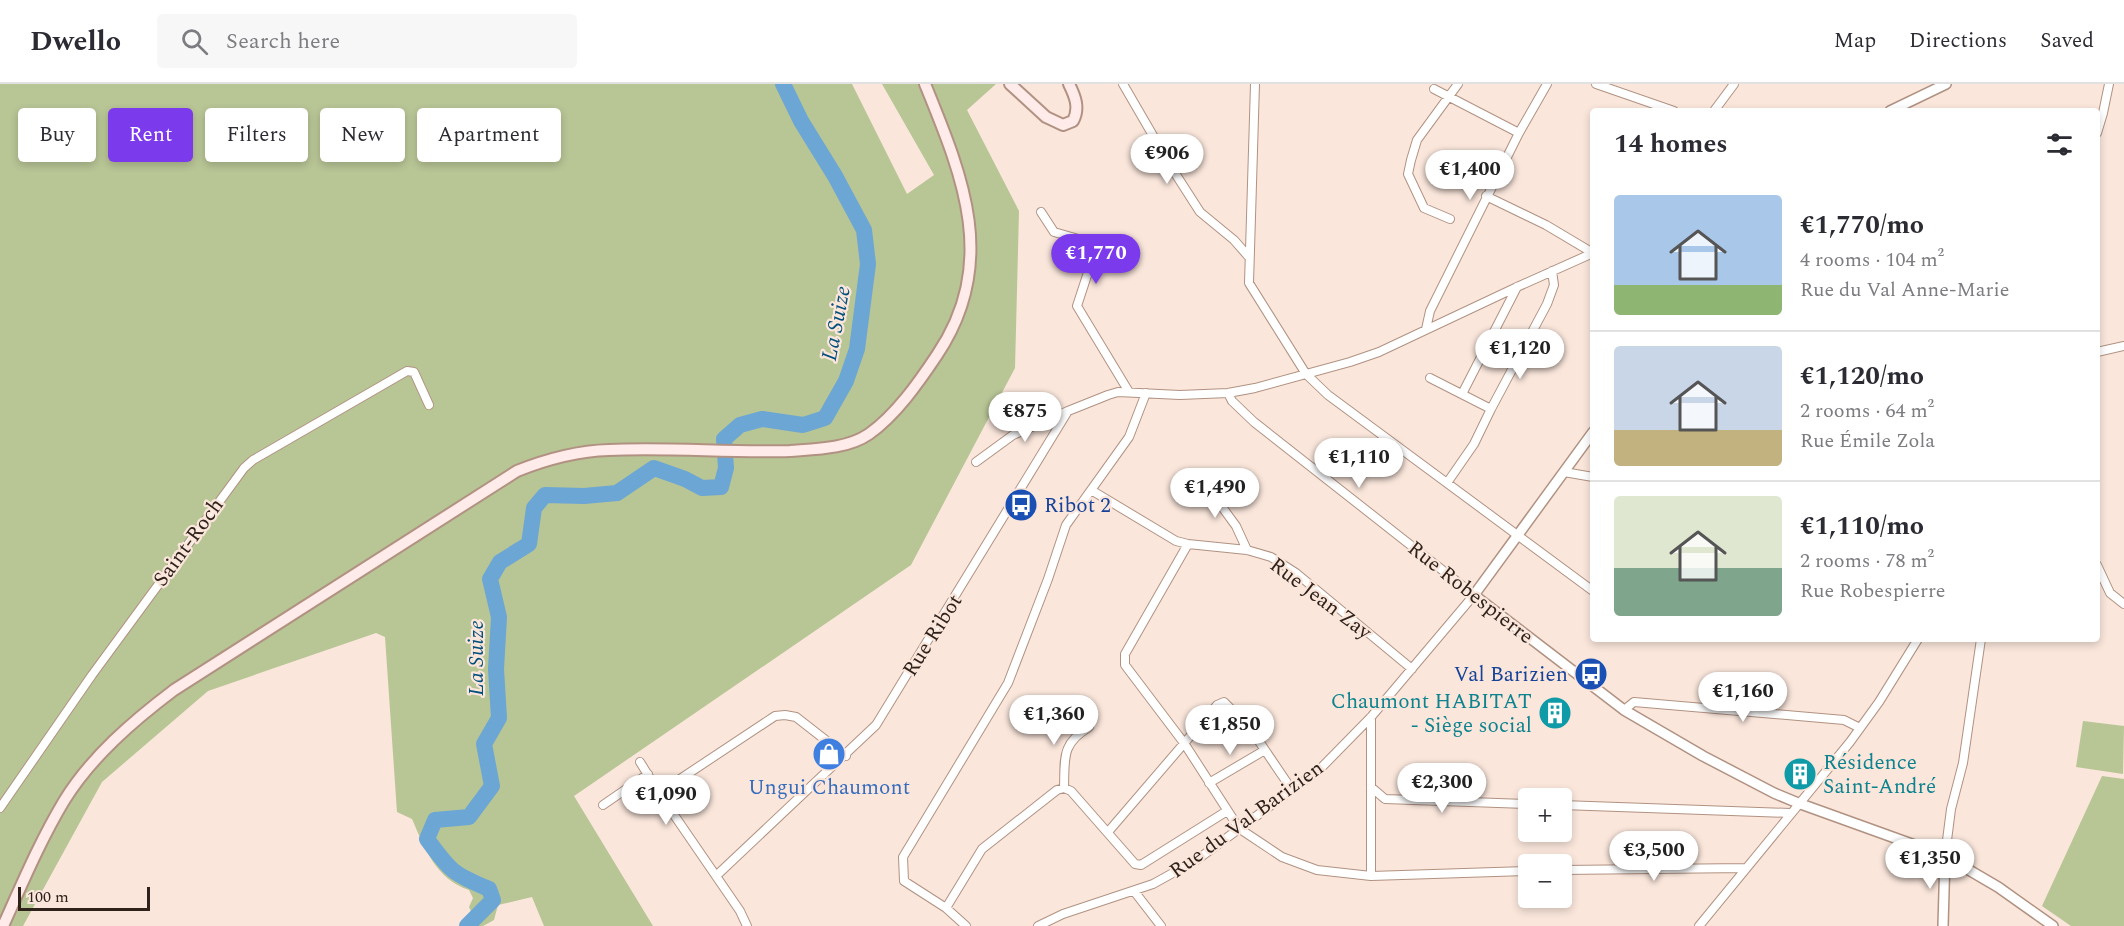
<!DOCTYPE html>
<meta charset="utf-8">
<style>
body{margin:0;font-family:Spectral,serif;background:#f7f7f7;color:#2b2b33;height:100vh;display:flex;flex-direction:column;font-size:22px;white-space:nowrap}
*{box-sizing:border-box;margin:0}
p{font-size:20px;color:#7c7c81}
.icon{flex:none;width:33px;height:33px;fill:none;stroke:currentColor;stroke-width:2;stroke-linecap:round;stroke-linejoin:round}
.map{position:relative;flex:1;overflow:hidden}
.sheet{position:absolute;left:1590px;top:24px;width:510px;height:534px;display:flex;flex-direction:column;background:#fff;border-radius:6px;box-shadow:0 3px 9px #0003}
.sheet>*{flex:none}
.hud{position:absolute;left:18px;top:24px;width:570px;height:54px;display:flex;gap:12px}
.controls{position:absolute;left:1518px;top:704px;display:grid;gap:12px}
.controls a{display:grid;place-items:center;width:54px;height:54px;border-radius:6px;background:#fff;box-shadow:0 3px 9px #0003;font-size:30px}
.scale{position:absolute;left:18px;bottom:15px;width:132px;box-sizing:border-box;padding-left:6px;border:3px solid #2e221b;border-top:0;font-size:16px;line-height:21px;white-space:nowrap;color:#2e221b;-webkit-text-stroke:4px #fae6db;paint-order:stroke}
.price{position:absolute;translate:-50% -51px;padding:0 14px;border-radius:21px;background:#fff;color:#222;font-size:20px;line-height:39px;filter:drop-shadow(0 2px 3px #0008)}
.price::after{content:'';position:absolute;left:50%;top:36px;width:18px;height:14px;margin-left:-9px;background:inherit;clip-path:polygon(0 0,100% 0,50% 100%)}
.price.on{background:#7c3aed;color:#fff}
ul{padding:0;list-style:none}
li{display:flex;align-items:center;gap:18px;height:150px;padding:0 24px}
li+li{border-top:2px solid #e1e1e2}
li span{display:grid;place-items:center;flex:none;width:168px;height:120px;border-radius:6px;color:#555}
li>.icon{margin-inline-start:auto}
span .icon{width:72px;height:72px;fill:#fffc;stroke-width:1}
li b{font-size:26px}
h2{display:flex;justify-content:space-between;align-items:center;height:72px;padding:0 24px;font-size:26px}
.pill{padding:0 21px;border-radius:6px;background:#fff;box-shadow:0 3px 9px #0003;font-size:21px;line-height:54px}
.pill.on{background:#7c3aed;color:#fff}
header{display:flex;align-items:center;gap:36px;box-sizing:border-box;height:84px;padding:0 30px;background:#fff;border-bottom:2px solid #e1e1e2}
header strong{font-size:28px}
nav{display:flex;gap:33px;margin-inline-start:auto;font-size:21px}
.search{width:420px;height:54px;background:#f7f7f7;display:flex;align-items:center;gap:15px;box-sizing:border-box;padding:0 21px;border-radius:6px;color:#7c7c81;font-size:22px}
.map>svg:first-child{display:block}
</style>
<header>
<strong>Dwello</strong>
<div class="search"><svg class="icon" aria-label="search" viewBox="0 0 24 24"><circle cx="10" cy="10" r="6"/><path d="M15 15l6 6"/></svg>Search here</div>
<nav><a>Map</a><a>Directions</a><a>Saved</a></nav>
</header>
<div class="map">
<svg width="2124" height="842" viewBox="0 0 2124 842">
<rect width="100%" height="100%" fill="#fae6db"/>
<path fill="#b8c595" d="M0,0h852l55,110 27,-19 -52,-91h114l-29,26 52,101 -4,157 -104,197 -337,231 79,130h-109l-12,-29 -34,8 -4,15 -11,6h-5l-9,-19 4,-9 -4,-8c-33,-11 -44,-41 -57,-71l-15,-7 -12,-175 -9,-4 -168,58 -106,91 -79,144h-23z
M2083,637l41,5 -1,48 -47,-7z
M2102,692l22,3v147h-53l-29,-20z"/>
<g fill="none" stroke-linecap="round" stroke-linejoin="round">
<path stroke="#6ba6d5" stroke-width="16" d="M467,842l26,-26 -4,-11c-36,-15 -39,-18 -62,-50l8,-19 34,-3 23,-31 -8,-42 15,-26 -3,-49 3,-52 -9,-38 10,-17 29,-18 5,-36 11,-13 39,1 33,-3 37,-25 31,11 17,9 19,-1 5,-19 -2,-29 16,-14 22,-6 41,6 22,-7 21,-37 11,-32 11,-85 -4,-34 -29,-54 -34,-55 -18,-37"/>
<g stroke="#b19282" stroke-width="10">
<path id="minor" d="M1123,0l50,86 27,42 34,28 14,16
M1255,0l-6,199 57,91 22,21 265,196
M1596,0l78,27
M1434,5l85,44
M1714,27l20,-27
M2097,49l6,-20 6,-29
M1486,112l60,29 47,28
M1041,128l13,20 28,8 14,8 -19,58 52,86
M1450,135l-26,-11 -16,-34 3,-14 6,-20 41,-56
M1426,245l4,-18 89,-178 28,-49
M2097,268l27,-6
M1430,294l61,31
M1462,310l55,-107
M976,378l37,-27 55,-24
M1564,388l29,5
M1193,397l24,19 19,26 11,24
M1447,399l27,-39 17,-35 56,-105 7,-19 -2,-14
M1091,406l85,51 12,3 59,6 24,7 25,16 116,96
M1188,460l-63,110v11l59,78 51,79 5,7 42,28 35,13 54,6 157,-5
M2097,481l13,28 14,11
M1624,626l10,-8 210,18 16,8
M1371,633v159
M640,678l19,31 81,118 7,15
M1209,699l56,-33
M1371,703l14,12 143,5
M1064,704c1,-30 -3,-44 25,-61
M659,709l116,-77 10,-1 11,2 50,39
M603,721l45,-31
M1562,721l228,8
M0,724l92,-133 152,-207 9,-8 154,-89 7,1 15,33
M1108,748l109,-127 7,-3 26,26 42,62
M1945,772l6,-47 12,-46 18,-124
M1562,786l184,-2
M716,792l160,-151 192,-314 40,-16 10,-3 62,3 48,-2 27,-5 95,-26 29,-10 138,-65 76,-34
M1134,807l27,35
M946,824l36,-59 75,-59 7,-2 7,3 64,73 6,1 86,-54
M966,842l-20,-18 -42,-27 -1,-24 105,-174 40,-104 18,-54 63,-88 17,-44
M1038,842l25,-12 90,-30 45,-25 121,-89 52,-53 103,-122 -220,-173 -22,-21 -4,-8
M1699,842l151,-184 29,-40 39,-63"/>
</g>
<g stroke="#b19282" stroke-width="12">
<path id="tertiary" d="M1890,27l56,-27
M1593,348l-119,163 150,115 79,46 71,37 24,10 147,53 53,31 55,39
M1943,842l2,-70"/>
</g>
<g stroke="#b19282" stroke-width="14">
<path id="secondary" d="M1010,0l36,33 17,8 10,-4c7,-13 2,-25 -4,-37
M3,842c19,-42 37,-85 61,-125 27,-44 69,-80 110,-111l343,-219c30,-12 59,-20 92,-21 60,-3 121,3 181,1 26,-2 57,-2 79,-17 27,-19 50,-52 68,-79 62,-92 26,-178 -12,-271"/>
</g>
<use href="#minor" stroke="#fff" stroke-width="8"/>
<use href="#tertiary" stroke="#fff" stroke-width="9"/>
<use href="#secondary" stroke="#ffebe9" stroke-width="10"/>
</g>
<defs>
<g id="bus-disc" transform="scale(1.725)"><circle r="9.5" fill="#1a4fb4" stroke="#fae6db"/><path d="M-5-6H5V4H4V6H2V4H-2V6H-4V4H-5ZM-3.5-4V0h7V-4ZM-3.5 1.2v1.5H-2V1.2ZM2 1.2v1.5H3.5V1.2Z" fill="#fff"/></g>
<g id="building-disc" transform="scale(1.725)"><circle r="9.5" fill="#0f9aa8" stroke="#fae6db"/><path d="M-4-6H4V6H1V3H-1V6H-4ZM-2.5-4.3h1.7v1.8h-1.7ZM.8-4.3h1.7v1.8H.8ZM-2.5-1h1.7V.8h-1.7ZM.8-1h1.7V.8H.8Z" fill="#fff"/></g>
<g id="shop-disc" transform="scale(1.725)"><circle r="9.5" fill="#3f7fe0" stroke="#fae6db"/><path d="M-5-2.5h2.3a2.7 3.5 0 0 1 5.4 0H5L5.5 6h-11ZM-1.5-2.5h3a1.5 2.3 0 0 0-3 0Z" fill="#fff"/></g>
</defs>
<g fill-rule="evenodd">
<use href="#bus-disc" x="1021" y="421"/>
<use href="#bus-disc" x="1591" y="590"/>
<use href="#building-disc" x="1555" y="629"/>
<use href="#shop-disc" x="829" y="670"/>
<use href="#building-disc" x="1800" y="690"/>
</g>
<g text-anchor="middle" stroke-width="4.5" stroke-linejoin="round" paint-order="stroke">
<g font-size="21" fill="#164399" stroke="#fae6db" text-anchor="start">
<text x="1044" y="428">Ribot 2</text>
<text x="1568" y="597" text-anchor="end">Val Barizien</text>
</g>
<g font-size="21" fill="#2e221b" stroke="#fae6db">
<text transform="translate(188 458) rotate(-54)" y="7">Saint-Roch</text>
<text transform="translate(1471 508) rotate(38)" y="7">Rue Robespierre</text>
<text transform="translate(1321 514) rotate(37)" y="7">Rue Jean Zay</text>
<text transform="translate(932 551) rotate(-58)" y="7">Rue Ribot</text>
<text transform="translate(1246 735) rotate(-36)" y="7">Rue du Val Barizien</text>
</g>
<g font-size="21" fill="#0d838f" stroke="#fae6db" text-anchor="end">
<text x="1532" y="624">Chaumont HABITAT<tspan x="1532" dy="24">- Siège social</tspan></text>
<text x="1823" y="685" text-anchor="start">Résidence<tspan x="1823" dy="24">Saint-André</tspan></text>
</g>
<g font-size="21" fill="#366cbe" stroke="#fae6db">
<text x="829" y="710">Ungui Chaumont</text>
</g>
<g font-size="22" font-style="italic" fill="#04507c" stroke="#fae6db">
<text transform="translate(835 239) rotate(-79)" y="8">La Suize</text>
<text transform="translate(475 574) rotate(-90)" y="8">La Suize</text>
</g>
</g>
</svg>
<div class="controls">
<a>+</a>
<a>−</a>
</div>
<div class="scale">100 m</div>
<b class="price" style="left:1167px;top:101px">€906</b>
<b class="price" style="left:1470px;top:117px">€1,400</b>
<b class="price on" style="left:1096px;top:201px">€1,770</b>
<b class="price" style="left:1520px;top:296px">€1,120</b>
<b class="price" style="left:1025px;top:359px">€875</b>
<b class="price" style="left:1359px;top:405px">€1,110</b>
<b class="price" style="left:1215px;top:435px">€1,490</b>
<b class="price" style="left:1743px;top:639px">€1,160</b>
<b class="price" style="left:1054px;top:662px">€1,360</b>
<b class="price" style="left:1230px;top:672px">€1,850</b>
<b class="price" style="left:1442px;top:730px">€2,300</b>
<b class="price" style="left:666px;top:742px">€1,090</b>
<b class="price" style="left:1654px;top:798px">€3,500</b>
<b class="price" style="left:1930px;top:806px">€1,350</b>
<div class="hud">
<a class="pill">Buy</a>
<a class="pill on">Rent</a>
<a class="pill">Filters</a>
<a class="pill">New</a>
<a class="pill">Apartment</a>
</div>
<section class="sheet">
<h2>14 homes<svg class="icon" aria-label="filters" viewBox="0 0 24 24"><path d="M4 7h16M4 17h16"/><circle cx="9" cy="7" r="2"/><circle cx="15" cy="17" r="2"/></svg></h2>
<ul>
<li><span style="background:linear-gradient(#a9c7e8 75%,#8fb573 0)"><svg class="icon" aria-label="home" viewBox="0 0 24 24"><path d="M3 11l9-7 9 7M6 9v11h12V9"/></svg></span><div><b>€1,770/mo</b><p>4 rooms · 104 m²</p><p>Rue du Val Anne-Marie</p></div></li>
<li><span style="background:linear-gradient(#c9d6e8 70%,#c2b280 0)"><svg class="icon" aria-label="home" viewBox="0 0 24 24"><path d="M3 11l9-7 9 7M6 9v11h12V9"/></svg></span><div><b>€1,120/mo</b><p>2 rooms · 64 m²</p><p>Rue Émile Zola</p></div></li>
<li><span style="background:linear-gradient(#dfe7d0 60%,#7fa58c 0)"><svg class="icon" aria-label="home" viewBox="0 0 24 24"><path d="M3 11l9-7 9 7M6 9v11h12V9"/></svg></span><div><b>€1,110/mo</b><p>2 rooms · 78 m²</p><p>Rue Robespierre</p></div></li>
</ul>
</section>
</div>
